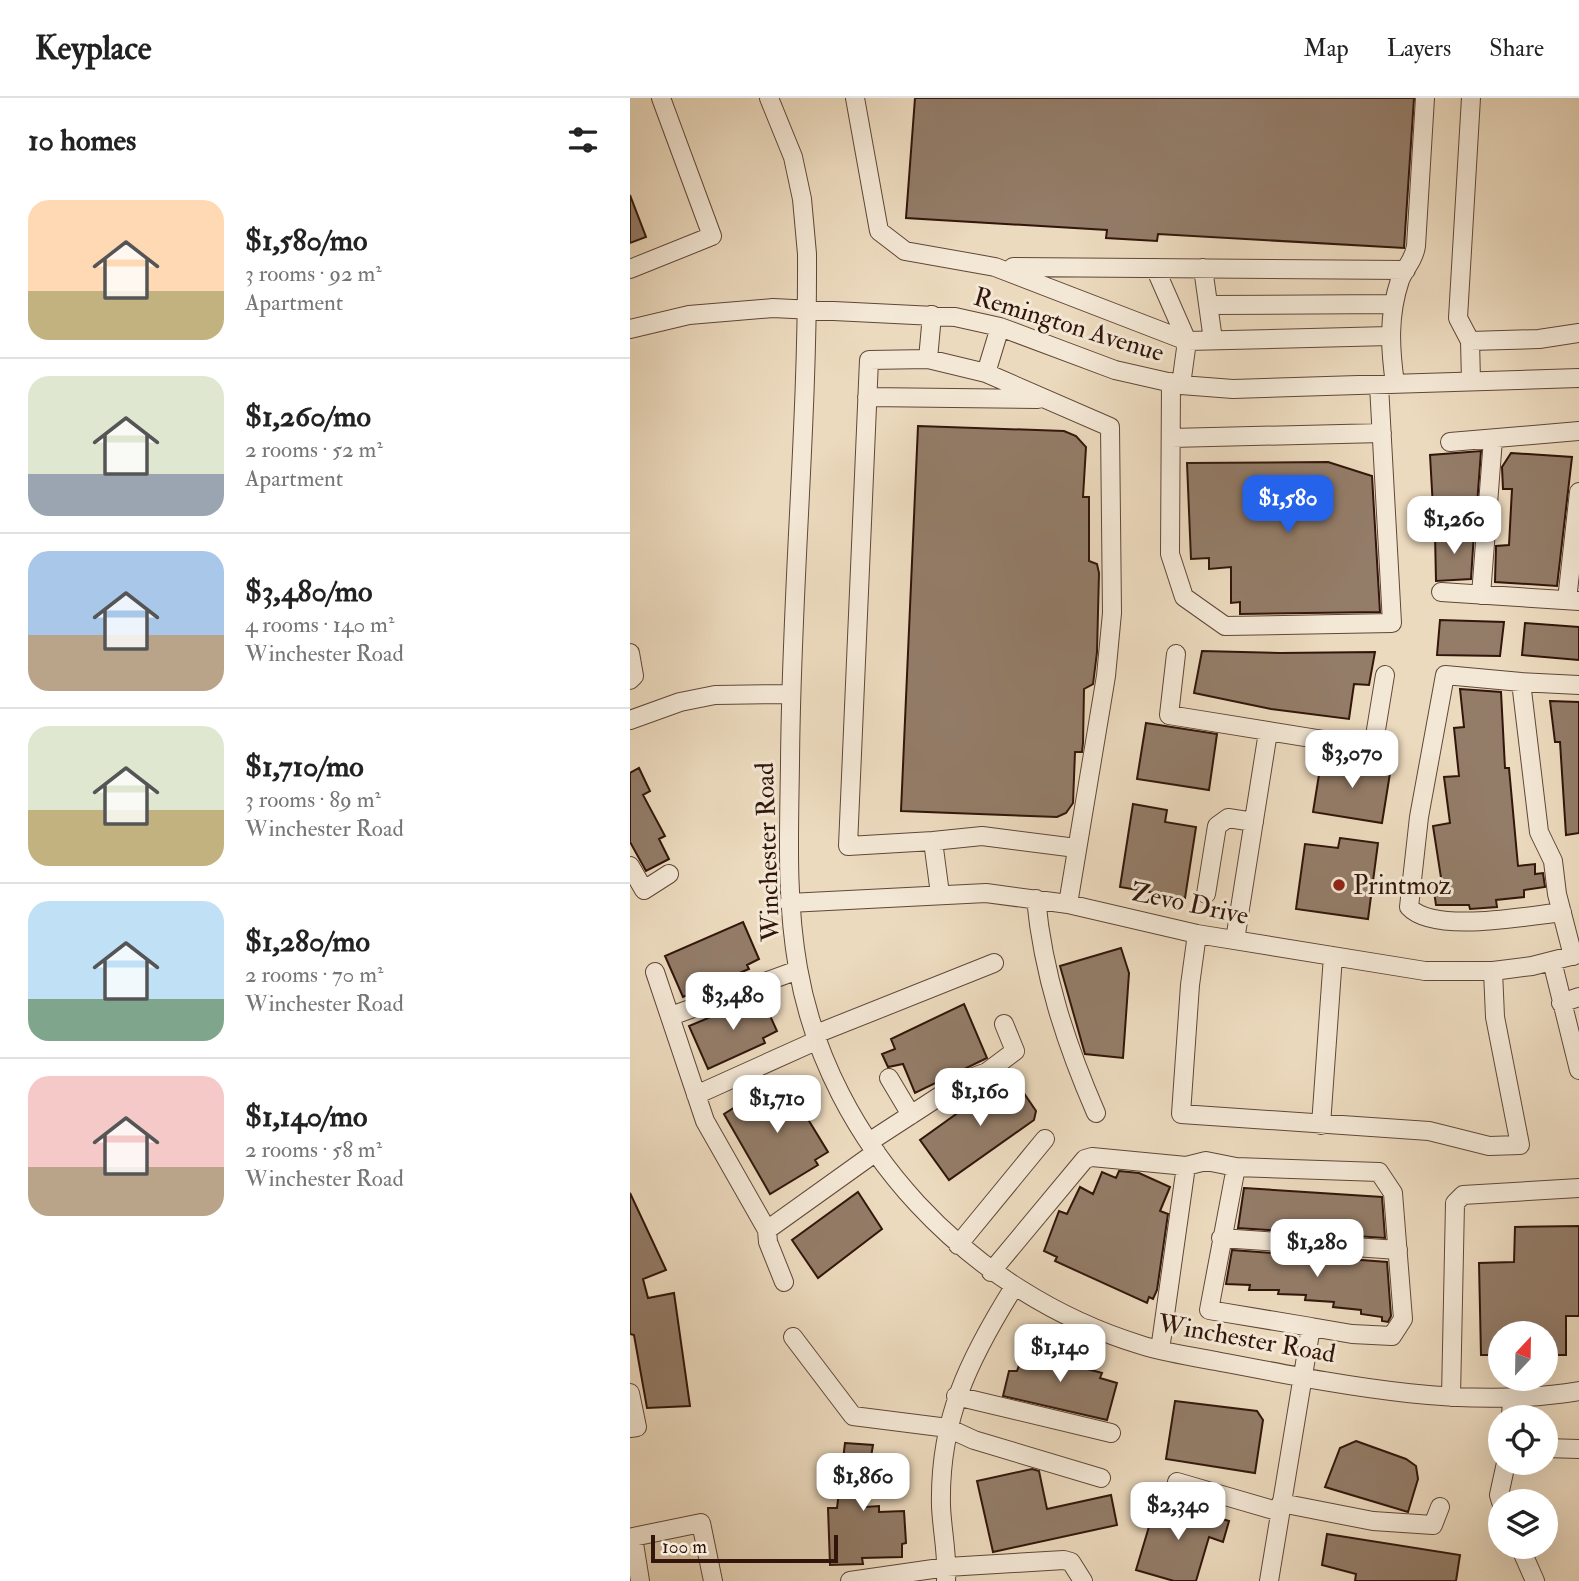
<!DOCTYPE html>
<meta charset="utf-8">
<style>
body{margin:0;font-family:"IM FELL Double Pica",serif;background:#f2f2f2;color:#222;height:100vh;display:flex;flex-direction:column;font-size:26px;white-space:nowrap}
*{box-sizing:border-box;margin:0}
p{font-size:23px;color:#767676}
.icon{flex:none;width:38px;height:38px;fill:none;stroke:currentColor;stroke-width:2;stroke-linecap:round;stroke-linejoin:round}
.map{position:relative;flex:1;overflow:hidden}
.side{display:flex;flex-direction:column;background:#fff;width:630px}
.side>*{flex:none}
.needle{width:46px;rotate:22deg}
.fabs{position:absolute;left:858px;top:1223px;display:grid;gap:14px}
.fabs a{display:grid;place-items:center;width:70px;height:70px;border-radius:50%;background:#fff;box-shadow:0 7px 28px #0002;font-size:35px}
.scale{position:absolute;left:21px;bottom:18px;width:187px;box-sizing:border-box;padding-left:7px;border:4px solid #32160b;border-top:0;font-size:19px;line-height:24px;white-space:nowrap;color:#32160b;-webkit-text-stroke:5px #f3e7d5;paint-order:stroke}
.price{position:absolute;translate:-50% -60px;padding:0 16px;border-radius:14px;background:#fff;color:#222;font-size:23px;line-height:46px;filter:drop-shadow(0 2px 4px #0008)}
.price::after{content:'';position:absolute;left:50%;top:42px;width:21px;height:16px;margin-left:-10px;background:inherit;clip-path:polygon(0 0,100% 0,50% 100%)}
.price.on{background:#2563eb;color:#fff}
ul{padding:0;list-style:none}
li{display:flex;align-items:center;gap:21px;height:175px;padding:0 28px}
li+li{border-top:2px solid #e0e0e0}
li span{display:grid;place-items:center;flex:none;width:196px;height:140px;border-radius:21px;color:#555}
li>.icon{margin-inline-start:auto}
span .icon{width:84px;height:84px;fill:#fffc;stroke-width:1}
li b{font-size:30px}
h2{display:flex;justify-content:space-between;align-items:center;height:84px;padding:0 28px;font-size:30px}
header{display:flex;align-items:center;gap:42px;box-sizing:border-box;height:98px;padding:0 35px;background:#fff;border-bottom:2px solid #e0e0e0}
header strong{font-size:33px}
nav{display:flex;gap:38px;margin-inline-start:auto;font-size:24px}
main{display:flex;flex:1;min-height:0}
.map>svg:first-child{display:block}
</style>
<header>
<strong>Keyplace</strong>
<nav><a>Map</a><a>Layers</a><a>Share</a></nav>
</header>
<main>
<section class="side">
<h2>10 homes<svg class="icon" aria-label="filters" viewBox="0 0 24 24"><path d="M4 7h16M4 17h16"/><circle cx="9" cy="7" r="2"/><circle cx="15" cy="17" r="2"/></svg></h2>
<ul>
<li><span style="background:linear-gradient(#ffd9b3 65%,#c2b280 0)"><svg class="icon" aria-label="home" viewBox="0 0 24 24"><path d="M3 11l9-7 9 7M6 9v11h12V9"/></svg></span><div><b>$1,580/mo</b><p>3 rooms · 92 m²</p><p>Apartment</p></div></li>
<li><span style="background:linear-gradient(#dfe7d0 70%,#9aa5b1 0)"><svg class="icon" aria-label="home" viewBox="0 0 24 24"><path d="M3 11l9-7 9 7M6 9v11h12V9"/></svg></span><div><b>$1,260/mo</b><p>2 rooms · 52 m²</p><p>Apartment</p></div></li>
<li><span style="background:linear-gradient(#a9c7e8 60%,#b9a48a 0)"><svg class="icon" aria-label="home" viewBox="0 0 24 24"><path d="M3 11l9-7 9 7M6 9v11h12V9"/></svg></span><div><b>$3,480/mo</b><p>4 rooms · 140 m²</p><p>Winchester Road</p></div></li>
<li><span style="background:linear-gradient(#dfe7d0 60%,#c2b280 0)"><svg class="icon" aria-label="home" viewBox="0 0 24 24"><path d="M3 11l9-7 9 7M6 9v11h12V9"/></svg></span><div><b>$1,710/mo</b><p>3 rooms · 89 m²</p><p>Winchester Road</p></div></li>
<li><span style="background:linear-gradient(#bfe0f5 70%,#7fa58c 0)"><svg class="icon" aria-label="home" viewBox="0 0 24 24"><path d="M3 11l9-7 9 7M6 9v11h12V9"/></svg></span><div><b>$1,280/mo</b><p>2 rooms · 70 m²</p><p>Winchester Road</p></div></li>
<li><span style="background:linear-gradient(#f6c9c9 65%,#b9a48a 0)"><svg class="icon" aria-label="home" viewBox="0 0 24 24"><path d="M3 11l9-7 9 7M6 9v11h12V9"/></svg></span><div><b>$1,140/mo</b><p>2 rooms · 58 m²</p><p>Winchester Road</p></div></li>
</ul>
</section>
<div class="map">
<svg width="949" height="1483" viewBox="0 0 949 1483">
<rect width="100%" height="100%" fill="#ecdabe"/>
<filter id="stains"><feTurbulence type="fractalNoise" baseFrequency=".00286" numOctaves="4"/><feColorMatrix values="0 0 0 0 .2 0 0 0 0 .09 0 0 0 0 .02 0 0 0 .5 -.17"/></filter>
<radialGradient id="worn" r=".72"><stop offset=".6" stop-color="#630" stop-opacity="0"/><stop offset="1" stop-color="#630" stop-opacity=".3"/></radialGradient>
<path fill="#937c68" stroke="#32160b" stroke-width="2" d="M285,0h499l-10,150 -246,-14 -1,7 -51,-3 1,-8 -201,-12z
M0,97l16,42 -16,6z
M288,328l146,5 12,5 10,11 -3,50h6v64l8,3 2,9 -2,79 -4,32 -9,5 -1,54 -1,9h-7l-2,51 -7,10 -9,4 -156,-6z
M851,353l-4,54 -44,3 -3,-53z
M881,355l61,4 -15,129 -62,-4 1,-36 13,-1 3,-56h-9l-1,-22z
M698,364l44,14 8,136 -140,2v-12l-9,1v-36l-22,2v-11l-18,1 -4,-96z
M844,435l-3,46 -35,2 -1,-47z
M810,522l64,2 -4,34 -63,-1z
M895,525l54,4v33l-57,-5z
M572,553l78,2 95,-1 -6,33 -15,-1 -5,35 -78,-10 -77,-16z
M830,591l41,3 4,76h4l9,98 17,-2v10l8,-1 2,14 -21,3v7l-28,3 1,7 -27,2 -1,-4h-33l-3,-20 9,-1 -9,-58 17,-3 -6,-46 15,-1 -5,-48 10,-1z
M920,603l29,1v131l-13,2 -6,-93h-5z
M516,625l71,11 -8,56 -72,-11z
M692,658l69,11 -9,56 -69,-11z
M9,670l11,23 -7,4 22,41 -6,3 10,20 -23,12 -16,-29v-69z
M503,706l34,6 -2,12 31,5 -11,71 -65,-11z
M710,740l38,5 -10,76 -72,-10 9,-65 33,4z
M113,824l16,37 -12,6 2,4 -66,28 -18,-41z
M491,850l8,25 -6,85 -38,-4 -25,-88z
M131,898l16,35 -14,7 2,5 -57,26 -19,-43z
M334,906l23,54 -72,35 -12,-29 -15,3 -6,-13 13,-5 -4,-10z
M375,981l10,1 21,31 -2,9 -85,60 -29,-40z
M160,982l20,33 -4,3 22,36 -13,8 3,5 -48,29 -46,-80 49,-31 4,5z
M489,1073l20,2 31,14 -10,24 8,3 -11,76 -4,9 -4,-2 -2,6 -92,-42 2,-4 -13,-6 15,-40 8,3 13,-27 13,7 9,-22 14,6z
M614,1090l138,9 3,41 -147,-10z
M228,1094l24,37 -64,49 -26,-38z
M0,1095l36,77 -23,9 5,19 26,-5 16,113 -43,2 -13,-73 -4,-1z
M949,1128v90h-13v39h-21v-21h-45v21h-19l-2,-92 35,-1 1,-35z
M602,1152l155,12 4,54 -3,6 -6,-1v-4l-21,-3v-4l-28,-3 1,-5 -29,-2 1,-5 -28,-1 1,-4h-30l1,-5 -24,-1z
M397,1245l25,8 -2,4 28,7 -2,4 26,7 -2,5 17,5 -10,37 -104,-24 6,-25h8z
M545,1303l82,10 6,9 -8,53 -89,-14z
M726,1343l50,18 10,7 2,13 -10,33 -83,-25 15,-39z
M215,1345l28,2 -2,12 9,1 -1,6 8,1 -1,15 -8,-1 -1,6 -9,-1 -3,23 14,-1v6l25,-1 2,32 -4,1v13l-40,1 1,6 -33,1 -2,-57h9z
M402,1371l7,2 8,38 64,-14 6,30 -124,27 -16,-71z
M527,1402l72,21 -6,21 -14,-5 -13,44h-22l-38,-11z
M697,1436l133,21 -4,26h-101l1,-7 -34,-9z"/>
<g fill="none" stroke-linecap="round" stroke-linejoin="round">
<g stroke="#604738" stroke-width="20">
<path id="minor" d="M139,0l24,59 9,42 5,55c1,170 -16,340 -17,510 -1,69 -4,136 8,204 31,178 173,325 343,377 25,8 50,11 75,16 116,22 245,50 363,30
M225,0l24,133 26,20 90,16 192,74 -6,44
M383,169l393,3
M525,170l32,73 203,-5
M573,170l10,72
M0,171l82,-33 -51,-138
M578,207l185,-1
M0,231l59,-14 84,-7 182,9 45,10 115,43 66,15 52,4 346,-11
M840,243l-12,-23 13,-220
M298,261l4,-44
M356,275l14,-46
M841,283l-1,-40 69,-2 40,-6
M541,284l-1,172 14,43 41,29 167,-3 -13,-238
M765,286c-5,-36 -7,-68 5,-104 5,-13 14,-19 16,-34l9,-148
M237,299l171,2
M541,340l211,-5
M820,344l129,-11
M811,494l138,9
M851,497l12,-156
M937,502l12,-108
M0,555l4,23 -4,4
M546,556l-7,61 204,33 12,-73
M891,584l58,3
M0,622l50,-18 35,-7 75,-1
M303,743l49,-5 94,12
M0,768l14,24 25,-16
M310,796l-7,-53 -85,5 21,-486 59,-1 58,14 124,54 2,186 -6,63 -38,228
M576,796l11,-68 11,-8 26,4
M406,801c7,75 30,145 60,214
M159,805l197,-10 82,11 129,30 228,37h68l39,-5 47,-12
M932,814c-36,4 -128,22 -153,-5l10,-90 26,-142 76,7 18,150 14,29 4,33 16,62
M567,836l-7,51 -9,129 248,17 60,15 31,-1 -25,-128 -2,-46
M605,842l33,-208
M922,863l27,109
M25,874l50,149 62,109 1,12 16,40
M931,905l18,-6
M41,918l127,-46
M186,936l178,-71
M259,980l22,37
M66,997l122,-55
M691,1027l12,-169
M239,1044l94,-61 24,-9 28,-21 -11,-27
M556,1068l20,-5 30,6
M137,1132l109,-78
M591,1140l177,12
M328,1147l87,-106
M361,1174l94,-113 7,-2 94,9 -26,184
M163,1239l60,79 95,12 26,12 127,38
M0,1295l7,34 -7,1
M326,1298l155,37
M821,1299l4,-194 8,-8 116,-7
M881,1320l1,-20
M915,1350l34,1
M547,1384l103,30
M871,1404l-2,-7 7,-32
M651,1405l92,18 60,4 7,-18
M890,1449l15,34
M10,1483l-7,-44 68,-14 12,58
M220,1483l97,-14 117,-7 7,2 12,19
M316,1483c2,-25 -4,-50 -5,-75 -2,-87 28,-147 73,-219
M639,1483l42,-254 -102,-17 27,-143 143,5 14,21 10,126 -11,17 -40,-2 -41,-7"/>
</g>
<use href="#minor" stroke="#f3e7d5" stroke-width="18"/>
</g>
<circle fill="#8f2418" stroke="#f3e7d5" stroke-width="2.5" cx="709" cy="787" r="7"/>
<g text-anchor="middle" stroke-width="6" stroke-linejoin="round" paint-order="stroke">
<g font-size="26" fill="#32160b" stroke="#f3e7d5">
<text transform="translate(439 226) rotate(17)" y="9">Remington Avenue</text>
<text transform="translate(137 754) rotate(-92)" y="9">Winchester Road</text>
<text transform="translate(560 805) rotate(12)" y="9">Zevo Drive</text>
<text transform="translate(617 1240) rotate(10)" y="9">Winchester Road</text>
</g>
<g font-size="26" fill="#32160b" stroke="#f3e7d5" text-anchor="start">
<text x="723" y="796">Printmoz</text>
</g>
</g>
<rect width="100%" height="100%" filter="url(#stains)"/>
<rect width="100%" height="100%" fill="url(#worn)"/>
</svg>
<div class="fabs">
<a><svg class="needle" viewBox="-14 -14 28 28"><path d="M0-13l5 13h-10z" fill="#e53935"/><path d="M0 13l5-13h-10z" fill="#767676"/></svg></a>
<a><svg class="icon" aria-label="locate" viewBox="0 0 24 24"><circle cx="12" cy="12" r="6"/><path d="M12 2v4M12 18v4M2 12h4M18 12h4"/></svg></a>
<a><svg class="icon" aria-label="layers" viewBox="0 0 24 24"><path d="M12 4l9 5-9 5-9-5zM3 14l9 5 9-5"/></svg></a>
</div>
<div class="scale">100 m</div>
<b class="price on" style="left:658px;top:437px">$1,580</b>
<b class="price" style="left:824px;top:458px">$1,260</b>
<b class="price" style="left:722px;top:692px">$3,070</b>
<b class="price" style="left:103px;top:934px">$3,480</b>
<b class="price" style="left:350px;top:1030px">$1,160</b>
<b class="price" style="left:147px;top:1037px">$1,710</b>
<b class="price" style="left:687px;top:1181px">$1,280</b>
<b class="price" style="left:430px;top:1286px">$1,140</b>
<b class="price" style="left:233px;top:1415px">$1,860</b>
<b class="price" style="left:548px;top:1444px">$2,340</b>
</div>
</main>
